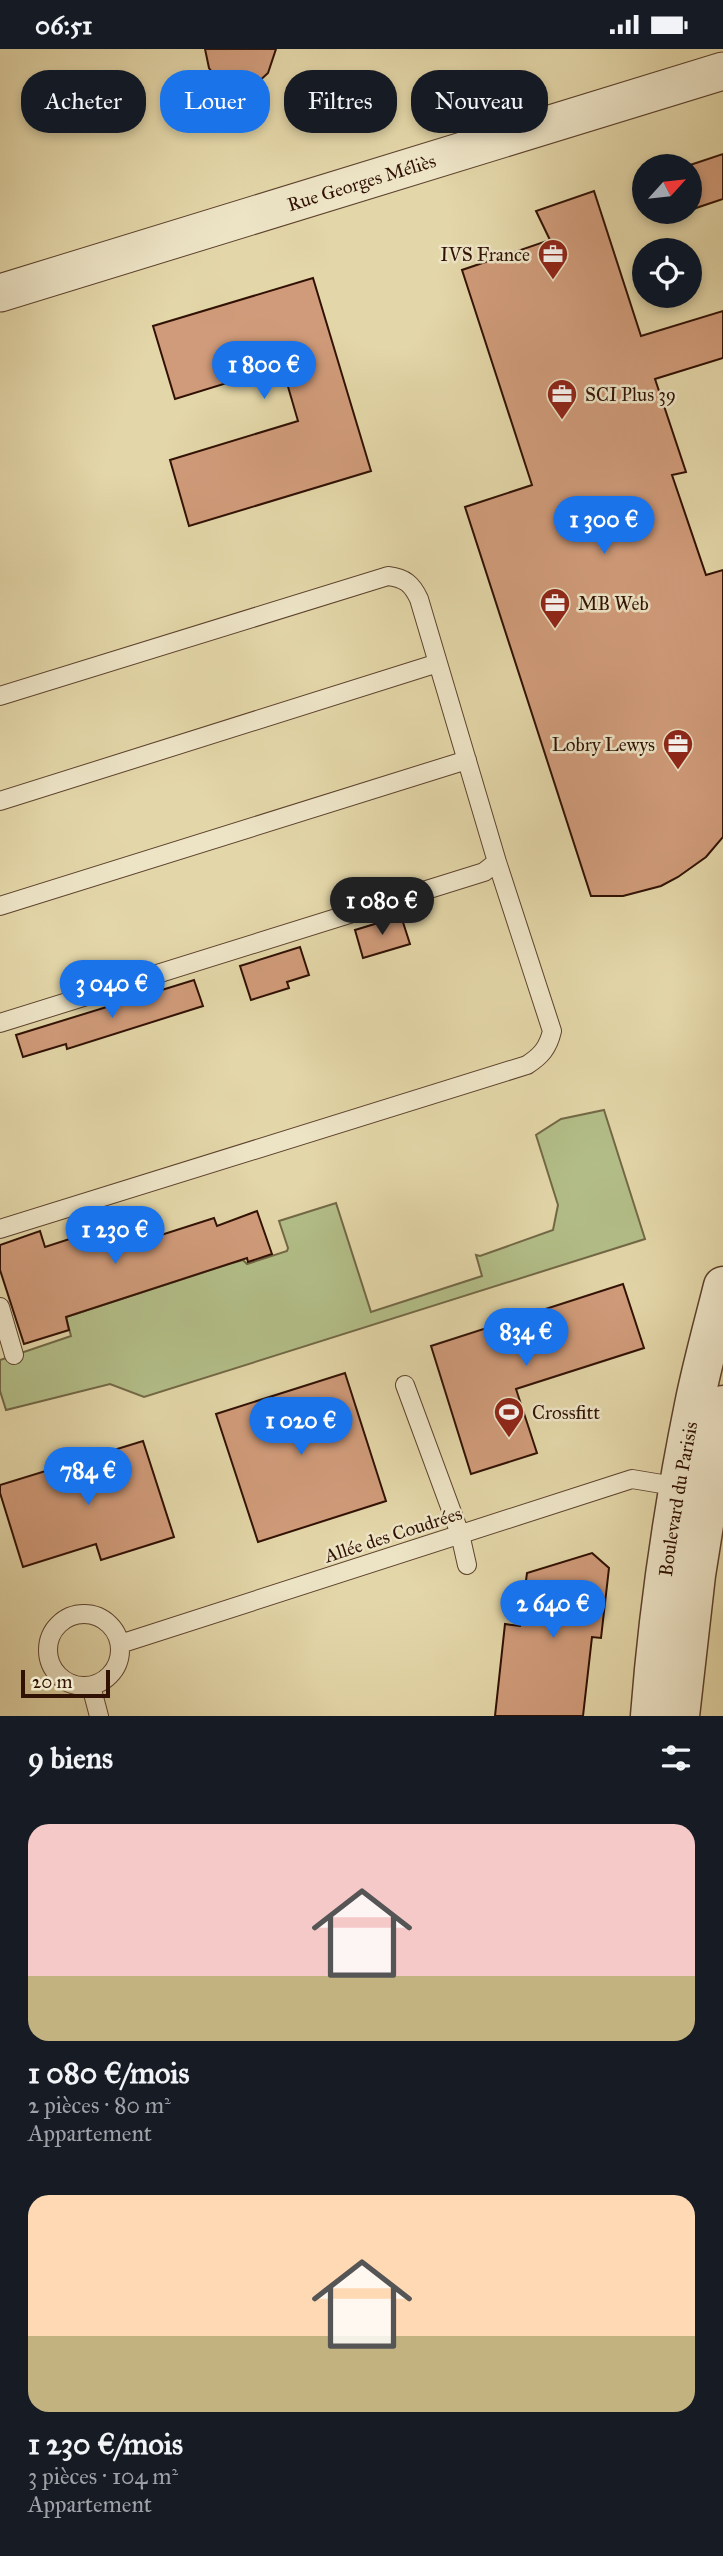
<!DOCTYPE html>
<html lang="fr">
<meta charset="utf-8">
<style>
body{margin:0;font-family:"IM FELL Great Primer",serif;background:#242831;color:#f1f3f6;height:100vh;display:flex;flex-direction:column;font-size:26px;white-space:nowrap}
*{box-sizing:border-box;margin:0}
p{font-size:23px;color:#9ea1a6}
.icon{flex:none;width:38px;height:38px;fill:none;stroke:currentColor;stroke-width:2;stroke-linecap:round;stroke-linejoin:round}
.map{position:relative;height:1667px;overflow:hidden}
.side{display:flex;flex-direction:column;background:#171b24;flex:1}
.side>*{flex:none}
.banner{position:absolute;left:21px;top:21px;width:682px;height:63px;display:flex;gap:14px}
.needle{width:46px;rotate:63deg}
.tools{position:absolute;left:632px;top:105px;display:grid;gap:14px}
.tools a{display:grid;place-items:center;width:70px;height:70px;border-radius:50%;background:#171b24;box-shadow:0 4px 10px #0003;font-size:35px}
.scale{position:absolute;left:21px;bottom:18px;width:89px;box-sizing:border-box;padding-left:7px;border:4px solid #301104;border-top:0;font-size:19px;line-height:24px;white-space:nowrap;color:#301104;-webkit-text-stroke:5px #ede4c6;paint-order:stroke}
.price{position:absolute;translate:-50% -60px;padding:0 16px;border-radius:24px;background:#1a73e8;color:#fff;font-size:23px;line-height:46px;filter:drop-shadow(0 2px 4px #0008)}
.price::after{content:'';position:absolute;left:50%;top:42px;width:21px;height:16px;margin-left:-10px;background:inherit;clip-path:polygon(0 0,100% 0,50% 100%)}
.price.current{background:#222;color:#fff}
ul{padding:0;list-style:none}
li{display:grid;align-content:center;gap:14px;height:371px;padding:0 28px}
li span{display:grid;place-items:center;height:217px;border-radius:21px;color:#555}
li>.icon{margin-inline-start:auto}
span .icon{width:126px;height:126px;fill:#fffc;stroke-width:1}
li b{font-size:30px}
h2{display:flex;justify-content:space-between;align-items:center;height:84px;padding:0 28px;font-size:30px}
.tag{padding:0 24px;border-radius:28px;background:#171b24;box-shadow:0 4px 10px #0003;font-size:24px;line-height:63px}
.tag.current{background:#1a73e8;color:#fff}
.status{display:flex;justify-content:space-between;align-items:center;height:49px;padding:0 35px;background:#171b24;direction:ltr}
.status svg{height:19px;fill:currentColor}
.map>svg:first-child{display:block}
</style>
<div class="status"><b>06:51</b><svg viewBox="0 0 49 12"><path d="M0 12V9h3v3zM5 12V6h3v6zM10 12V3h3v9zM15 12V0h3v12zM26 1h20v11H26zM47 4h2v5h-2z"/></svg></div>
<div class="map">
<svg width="723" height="1667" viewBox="0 0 723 1667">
<rect width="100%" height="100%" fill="#e3d6a8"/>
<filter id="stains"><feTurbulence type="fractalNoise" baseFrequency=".00286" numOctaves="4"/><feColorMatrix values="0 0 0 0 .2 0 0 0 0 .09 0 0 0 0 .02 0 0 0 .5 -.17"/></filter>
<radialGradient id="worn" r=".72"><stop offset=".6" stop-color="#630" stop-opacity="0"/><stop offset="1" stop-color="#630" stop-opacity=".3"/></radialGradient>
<path fill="#b3be88" stroke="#726846" stroke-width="2" d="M604,1061l41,129 -501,158 -34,-13 -104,26 -6,-19v-31l71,-24 -5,-19 163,-53 14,-4 4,4 40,-13 1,-3 -9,-27 57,-18 35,109 111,-36 -6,-21 4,1 73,-26 5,-25 -22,-70 25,-16z"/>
<path fill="#d09b7a" stroke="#301104" stroke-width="2" d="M205,0h71l-8,24 -12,11 -13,4 -13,-1 -13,-8 -8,-11z
M723,105v45l-33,11v-45z
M594,142l47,145 82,-25v47l-68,21 31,93 -14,3 34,100 17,-5v267l-17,20 -28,20 -17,9 -38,10h-32l-126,-389 67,-22 -70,-215 88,-30 -14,-29z
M313,229l58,193 -182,55 -19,-66 128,-39 -16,-55 -107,33 -22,-73z
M401,867l9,28 -47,14 -8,-28z
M300,898l9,28 -22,7 2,6 -38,12 -11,-34z
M194,931l9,26 -136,43 -1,-5 -43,13 -7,-22z
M257,1162l15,43 -24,8 -1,-4 -181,59 3,13 -45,14 -24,-74v-25l40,-14 5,16 105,-34 8,23 56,-18 3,8z
M623,1235l21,64 -128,41 21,64 -66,21 -40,-128z
M345,1324l41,128 -128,41 -42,-128z
M143,1392l31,96 -73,23 -5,-16 -73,23 -23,-74v-8z
M592,1504l17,15 -8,70 -9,-1 -9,79h-88l10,-92 15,2 7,-53z"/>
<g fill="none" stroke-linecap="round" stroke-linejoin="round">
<g stroke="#5d422d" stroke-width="20">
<path id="service" d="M0,647l388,-120c17,2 24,8 31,23l78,263 -13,10 -484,151
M0,752l438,-138
M0,857l467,-146
M0,1180l527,-164c14,-9 21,-17 25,-34l-55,-169
M0,1258l14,48
M405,1336l55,149 7,31
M48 1601a36 36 0 1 1 72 0a36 36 0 1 1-72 0Z
M120,1595l512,-165 48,8
M91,1637l8,30"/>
</g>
<g stroke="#5d422d" stroke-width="39">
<g id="minor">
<path id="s1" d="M0,244l723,-222"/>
</g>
</g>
<g stroke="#5d422d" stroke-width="41">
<g id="tertiary">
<path id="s2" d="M650,1667c8,-105 23,-208 44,-311 8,-40 19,-79 29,-119"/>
<path d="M680,1667l16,-141 27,-170"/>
</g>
</g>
<use href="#service" stroke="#ede4c6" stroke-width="18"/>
<use href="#minor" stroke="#ede4c6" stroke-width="37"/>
<use href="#tertiary" stroke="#ede4c6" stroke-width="38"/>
</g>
<defs>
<g id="office-pin" transform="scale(1.575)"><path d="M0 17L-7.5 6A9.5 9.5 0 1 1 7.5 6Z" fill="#8f2418" stroke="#ede4c6"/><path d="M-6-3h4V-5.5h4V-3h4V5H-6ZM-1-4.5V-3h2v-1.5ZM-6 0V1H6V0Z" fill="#fff"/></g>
<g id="stadium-pin" transform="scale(1.575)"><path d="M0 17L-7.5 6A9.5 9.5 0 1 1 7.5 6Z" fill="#8f2418" stroke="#ede4c6"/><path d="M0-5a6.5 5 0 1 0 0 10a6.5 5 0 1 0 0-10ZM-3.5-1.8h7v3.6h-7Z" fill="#fff"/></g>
</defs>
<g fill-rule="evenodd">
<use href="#office-pin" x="553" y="205"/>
<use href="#office-pin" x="562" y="345"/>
<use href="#office-pin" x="555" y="554"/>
<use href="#office-pin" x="678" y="695"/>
<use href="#stadium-pin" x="509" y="1363"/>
</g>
<g text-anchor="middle" stroke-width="5" stroke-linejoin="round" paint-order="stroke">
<g font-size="19" fill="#301104" stroke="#ede4c6">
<text dy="7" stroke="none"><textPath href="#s1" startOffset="378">Rue Georges Méliès</textPath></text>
<text dy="7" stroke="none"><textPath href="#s2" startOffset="219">Boulevard du Parisis</textPath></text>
<text transform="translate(393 1485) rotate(-18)" y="7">Allée des Coudrées</text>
</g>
<g font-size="19" fill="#301104" stroke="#ede4c6" text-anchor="start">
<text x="530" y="212" text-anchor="end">IVS France</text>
<text x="585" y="352">SCI Plus 39</text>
<text x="578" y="561">MB Web</text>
<text x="655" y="702" text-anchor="end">Lobry Lewys</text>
<text x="532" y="1370">Crossfitt</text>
</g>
</g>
<rect width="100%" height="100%" filter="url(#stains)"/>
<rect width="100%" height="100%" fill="url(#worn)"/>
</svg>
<div class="tools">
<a><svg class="needle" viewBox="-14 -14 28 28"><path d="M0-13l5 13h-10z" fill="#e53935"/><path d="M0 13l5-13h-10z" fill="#9ea1a6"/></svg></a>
<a><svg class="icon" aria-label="locate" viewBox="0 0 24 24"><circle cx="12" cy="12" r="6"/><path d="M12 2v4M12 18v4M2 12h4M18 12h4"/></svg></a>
</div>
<div class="scale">20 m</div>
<b class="price" style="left:264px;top:352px">1 800 €</b>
<b class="price" style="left:604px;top:507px">1 300 €</b>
<b class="price current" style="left:382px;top:888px">1 080 €</b>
<b class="price" style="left:112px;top:971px">3 040 €</b>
<b class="price" style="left:115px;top:1217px">1 230 €</b>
<b class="price" style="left:526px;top:1319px">834 €</b>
<b class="price" style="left:301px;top:1408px">1 020 €</b>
<b class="price" style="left:88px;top:1458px">784 €</b>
<b class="price" style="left:553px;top:1591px">2 640 €</b>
<div class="banner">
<a class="tag">Acheter</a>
<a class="tag current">Louer</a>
<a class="tag">Filtres</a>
<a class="tag">Nouveau</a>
</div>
</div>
<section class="side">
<h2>9 biens<svg class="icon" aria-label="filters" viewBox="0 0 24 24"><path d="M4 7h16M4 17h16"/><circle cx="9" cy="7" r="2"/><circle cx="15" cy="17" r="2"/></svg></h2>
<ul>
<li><span style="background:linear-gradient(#f6c9c9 70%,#c2b280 0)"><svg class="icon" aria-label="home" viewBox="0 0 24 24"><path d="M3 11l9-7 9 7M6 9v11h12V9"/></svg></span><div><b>1 080 €/mois</b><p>2 pièces · 80 m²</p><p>Appartement</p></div></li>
<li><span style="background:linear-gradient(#ffd9b3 65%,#c2b280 0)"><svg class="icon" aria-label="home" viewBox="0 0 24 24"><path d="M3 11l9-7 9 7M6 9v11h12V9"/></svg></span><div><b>1 230 €/mois</b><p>3 pièces · 104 m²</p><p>Appartement</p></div></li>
</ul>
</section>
